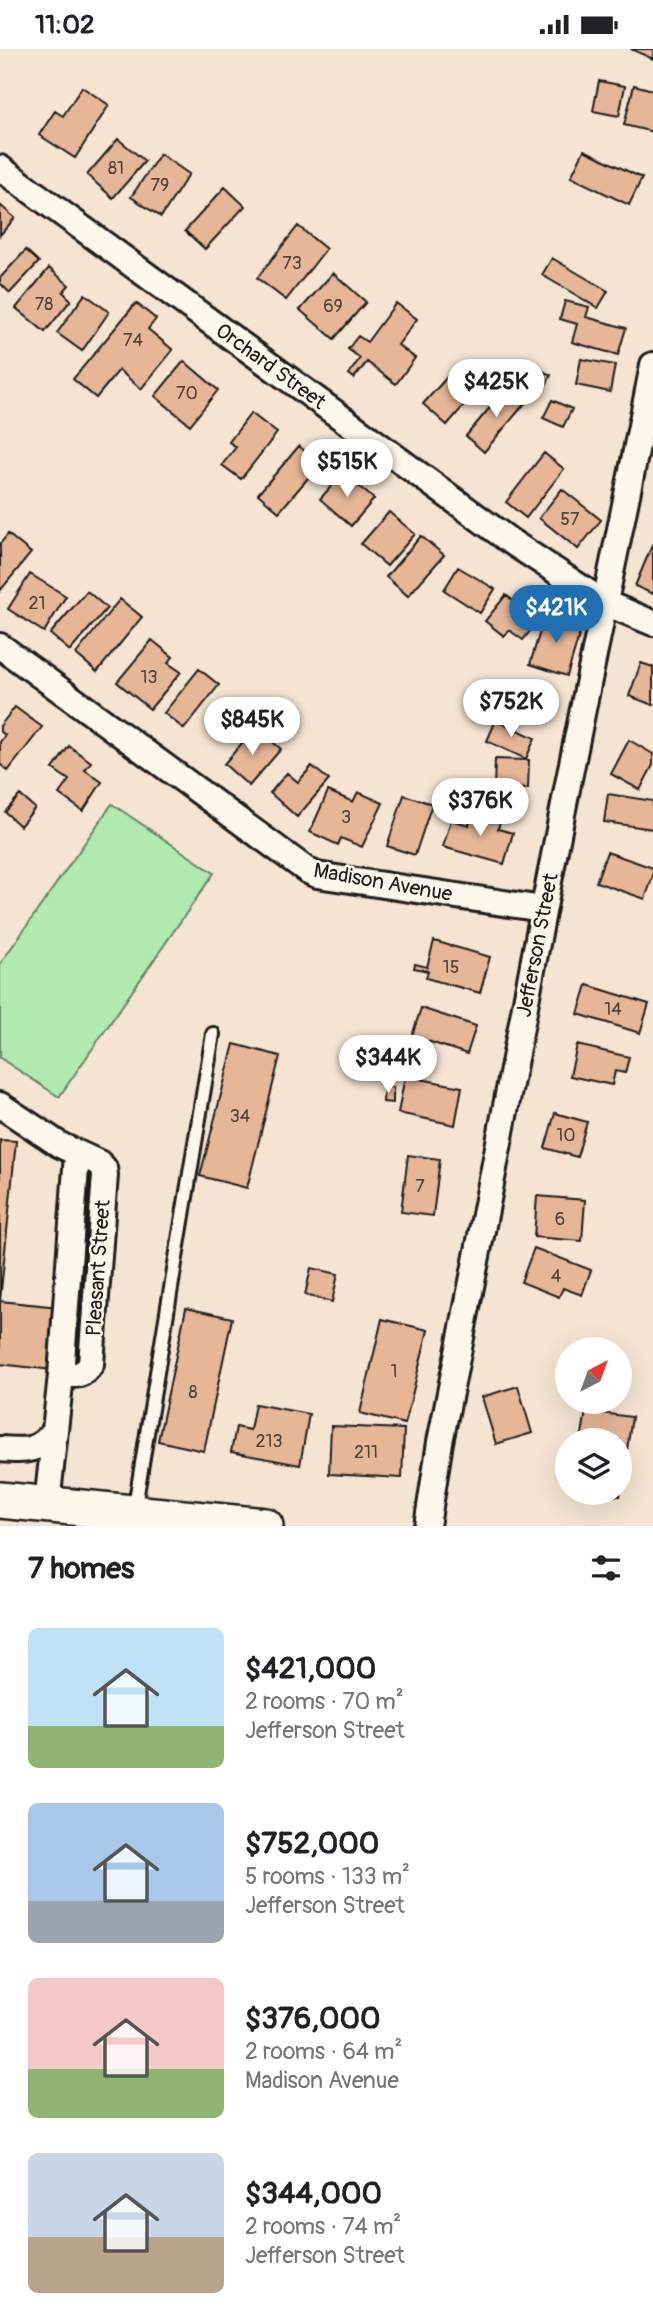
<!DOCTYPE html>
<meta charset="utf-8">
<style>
body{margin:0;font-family:Pangolin,sans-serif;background:#f2f2f2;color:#202124;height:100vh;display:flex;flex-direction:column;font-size:26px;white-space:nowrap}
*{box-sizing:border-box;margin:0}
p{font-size:23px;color:#757577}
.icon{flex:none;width:38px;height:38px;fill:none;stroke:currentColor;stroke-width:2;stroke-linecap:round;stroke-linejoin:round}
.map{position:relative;height:1477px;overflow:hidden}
.sheet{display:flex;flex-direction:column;background:#fff;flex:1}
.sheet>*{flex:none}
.needle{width:46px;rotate:41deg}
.tools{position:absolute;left:555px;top:1288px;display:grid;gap:14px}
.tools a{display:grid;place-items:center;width:77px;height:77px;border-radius:50%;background:#fff;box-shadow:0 7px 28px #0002;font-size:35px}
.price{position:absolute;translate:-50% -60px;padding:0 16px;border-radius:24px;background:#fff;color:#222;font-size:23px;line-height:46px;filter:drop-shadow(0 2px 4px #0008)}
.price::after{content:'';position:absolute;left:50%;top:42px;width:21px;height:16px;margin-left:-10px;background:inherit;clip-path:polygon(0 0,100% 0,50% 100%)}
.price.selected{background:#1f6fb2;color:#fff}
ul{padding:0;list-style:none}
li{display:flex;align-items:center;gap:21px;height:175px;padding:0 28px}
li span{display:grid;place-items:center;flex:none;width:196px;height:140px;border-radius:10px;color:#555}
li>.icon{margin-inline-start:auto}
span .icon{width:84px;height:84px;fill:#fffc;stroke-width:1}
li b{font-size:30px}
h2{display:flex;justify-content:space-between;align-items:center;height:84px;padding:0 28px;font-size:30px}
.status{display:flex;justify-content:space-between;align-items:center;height:49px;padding:0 35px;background:#fff;direction:ltr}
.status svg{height:19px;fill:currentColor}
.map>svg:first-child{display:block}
</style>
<div class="status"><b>11:02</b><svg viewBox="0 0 49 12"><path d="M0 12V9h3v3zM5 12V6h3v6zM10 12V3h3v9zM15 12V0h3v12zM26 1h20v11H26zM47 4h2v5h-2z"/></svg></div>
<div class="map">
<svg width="653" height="1477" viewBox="0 0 653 1477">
<rect width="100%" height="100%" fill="#f5e4d2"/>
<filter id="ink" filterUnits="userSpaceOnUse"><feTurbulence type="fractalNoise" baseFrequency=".0143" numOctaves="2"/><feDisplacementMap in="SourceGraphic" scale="14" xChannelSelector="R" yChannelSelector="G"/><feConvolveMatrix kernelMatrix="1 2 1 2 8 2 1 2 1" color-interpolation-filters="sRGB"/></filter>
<g filter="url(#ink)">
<path fill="#b0eaae" stroke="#668365" stroke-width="2" d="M112,755l102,69 -155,224 -59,-39v-94z"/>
<path fill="#e6b697" stroke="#1c1c1c" stroke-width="2" d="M631,0h22v10z
M599,32l26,5 -6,30 -26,-5z
M634,36l19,5v42l-29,-7z
M82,38l27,18 -34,53 -36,-23 16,-24 8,5z
M118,90l27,22 -32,37 -26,-23z
M584,101l58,28 -13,27 -58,-28z
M160,105l29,20 -28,43 -30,-20z
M225,138l20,19 -40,43 -20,-18z
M0,156l15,13 -15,17z
M298,177l28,23 -40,51 -29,-22z
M26,201l13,12 -29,31 -10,-10v-5z
M552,209l56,33 -10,17 -56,-33z
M49,219l20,17 -6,7 8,8 -26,32 -29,-24z
M333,224l33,29 -32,37 -34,-29z
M85,245l24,18 -27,39 -25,-18z
M565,252l24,6 -3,10 40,11 -8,27 -46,-13 5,-18 -17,-5z
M136,254l20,16 -8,10 25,21 -32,39 -22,-19 -23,28 -23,-19z
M396,254l21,16 -19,26 17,13 -19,26 -29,-22 -13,16 -5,-4 11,-16 -12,-9 10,-13 9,6z
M581,310l34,6 -5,27 -34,-7z
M184,312l34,29 -28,35 -35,-29z
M457,317l24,20 -34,39 -24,-21z
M540,321l11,5 -8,16 -10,-5z
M508,337l18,16 -42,50 -18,-16z
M552,351l20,9 -9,18 -20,-9z
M251,364l26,20 -36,46 -19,-14 14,-18 -7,-5z
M299,397l21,18 -41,48 -21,-18z
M544,404l20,16 -38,49 -20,-16z
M343,424l31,26 -23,27 -31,-27z
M562,440l39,31 -23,29 -39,-31z
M389,463l26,22 -28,32 -26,-22z
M8,485l23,19 -31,38v-47z
M421,487l23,19 -36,41 -22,-19z
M653,494v51l-18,-8z
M458,518l37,22 -15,24 -36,-23z
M30,525l36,22 -22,36 -36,-23z
M87,542l20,17 -37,43 -20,-17z
M506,546l32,26 -15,19 -14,-10 -5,6 -19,-15z
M120,550l22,18 -45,55 -21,-18z
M545,566l37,11 -15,50 -37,-12z
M152,591l21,17 -5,6 13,9 -31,37 -33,-27z
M641,614l12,4v38l-24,-9z
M199,620l20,16 -35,44 -20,-16z
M493,632l46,16 -7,24 -47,-16z
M15,658l27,20 -34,44 -8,-7v-22l5,-7 -5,-4v-5z
M496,671l39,18 -9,21 -39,-18z
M256,678l25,22 -32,37 -25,-22z
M629,691l24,14v11l-13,25 -29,-16z
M69,697l22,16 -6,8 17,12 -19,29 -24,-17 10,-14 -16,-11z
M495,710l34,1 -1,29 -34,-2z
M312,717l17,14 -32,37 -27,-24 17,-20 11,9z
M328,742l25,11 5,-10 25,11 -21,44 -21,-9 -3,7 -28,-13z
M608,745l45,7v28l-49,-7z
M20,746l15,13 -15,18 -15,-14z
M404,746l28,9 -17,51 -28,-9z
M472,762l29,7 -3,11 15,4 -9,31 -61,-17 8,-27 18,5z
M607,803l46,16v8l-8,23 -49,-17z
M434,892l56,16 -10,36 -54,-15 2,-7 -14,-3 1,-4 12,3z
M587,936l62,19 -9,29 -62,-19z
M421,959l55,18 -9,28 -55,-18z
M234,995l46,12 -33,132 -47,-12z
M577,996l52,12 -4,16 -10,-2 -3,14 -42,-9z
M405,1027l57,11 -7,38 -57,-12z
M384,1038h9v16l-10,-1z
M555,1064l32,9 -10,35 -32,-9z
M0,1091l16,1 -16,160 59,6 -7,63 -52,-6z
M408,1106l32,4 -7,57 -32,-4z
M537,1147l48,4 -3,41 -48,-4z
M534,1199l57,22 -9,25 -19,-7 -4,9 -38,-15z
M311,1219l27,6 -6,28 -27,-7z
M186,1259l46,10 -28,133 -46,-10z
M382,1270l46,11 -23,94 -45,-11z
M518,1337l14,47 -36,11 -14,-47z
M255,1355l54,10 -9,51 -69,-13 5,-25 14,3z
M586,1362l46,6 -12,79 -19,-3h19v-53h-39z
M331,1377l73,3 -2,49 -73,-4z"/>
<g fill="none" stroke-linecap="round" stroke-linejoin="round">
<g stroke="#1c1c1c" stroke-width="18">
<path id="service" d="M134,1463l79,-478"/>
</g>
<g stroke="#1c1c1c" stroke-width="30">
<path id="minor" d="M0,119l510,373 93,61 50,21
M0,597l308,225 9,4 226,34
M0,1056l60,40 39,18 5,5 1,7 -14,189c-8,13 -16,11 -30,11
M0,1400c26,2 39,3 55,-19
M47,1455l14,-129 16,-221
M427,1477l13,-84c42,-204 79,-408 119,-612 30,-156 64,-310 94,-465"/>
</g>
<g stroke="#1c1c1c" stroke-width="40">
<path id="secondary" d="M0,1451l265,26"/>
</g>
<use href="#service" stroke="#fbf7ec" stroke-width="12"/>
<use href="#minor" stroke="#fbf7ec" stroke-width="24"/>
<use href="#secondary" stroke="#fbf7ec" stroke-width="35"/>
</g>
</g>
<g text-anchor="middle" stroke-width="5" stroke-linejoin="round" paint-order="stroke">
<g font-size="18" fill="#4e423b">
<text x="116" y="125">81</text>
<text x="160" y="142">79</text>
<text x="292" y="220">73</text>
<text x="44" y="261">78</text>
<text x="333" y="263">69</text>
<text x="133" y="297">74</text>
<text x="187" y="350">70</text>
<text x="570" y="476">57</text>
<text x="37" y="560">21</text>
<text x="149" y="634">13</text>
<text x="346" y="774">3</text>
<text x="451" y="924">15</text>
<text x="613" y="966">14</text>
<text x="240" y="1073">34</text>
<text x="566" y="1092">10</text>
<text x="420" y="1143">7</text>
<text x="560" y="1176">6</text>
<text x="556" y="1233">4</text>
<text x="394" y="1328">1</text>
<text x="193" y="1349">8</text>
<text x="269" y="1398">213</text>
<text x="366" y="1409">211</text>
</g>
<g font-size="21" fill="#1c1c1c" stroke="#fbf7ec">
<text transform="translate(271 317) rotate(36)" y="7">Orchard Street</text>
<text transform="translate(383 833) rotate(10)" y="7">Madison Avenue</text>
<text transform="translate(537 896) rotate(-79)" y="7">Jefferson Street</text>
<text transform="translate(98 1219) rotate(-86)" y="7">Pleasant Street</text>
</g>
</g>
</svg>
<div class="tools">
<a><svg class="needle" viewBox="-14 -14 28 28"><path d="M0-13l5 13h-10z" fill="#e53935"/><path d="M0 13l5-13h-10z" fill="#757577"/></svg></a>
<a><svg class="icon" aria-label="layers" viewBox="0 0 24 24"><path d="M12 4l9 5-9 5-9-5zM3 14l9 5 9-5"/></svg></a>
</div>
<b class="price" style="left:496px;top:370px">$425K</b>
<b class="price" style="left:347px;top:450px">$515K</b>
<b class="price selected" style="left:556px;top:596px">$421K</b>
<b class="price" style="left:511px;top:690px">$752K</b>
<b class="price" style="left:252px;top:708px">$845K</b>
<b class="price" style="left:480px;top:789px">$376K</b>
<b class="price" style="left:388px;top:1046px">$344K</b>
</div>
<section class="sheet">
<h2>7 homes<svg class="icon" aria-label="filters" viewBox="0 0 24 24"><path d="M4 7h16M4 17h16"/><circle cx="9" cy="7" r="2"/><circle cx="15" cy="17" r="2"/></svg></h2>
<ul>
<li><span style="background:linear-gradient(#bfe0f5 70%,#8fb573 0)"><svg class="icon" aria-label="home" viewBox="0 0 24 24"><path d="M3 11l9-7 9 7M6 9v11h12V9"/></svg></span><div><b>$421,000</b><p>2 rooms · 70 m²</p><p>Jefferson Street</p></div></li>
<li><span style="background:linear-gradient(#a9c7e8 70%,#9aa5b1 0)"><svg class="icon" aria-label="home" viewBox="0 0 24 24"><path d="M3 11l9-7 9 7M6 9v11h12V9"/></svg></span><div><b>$752,000</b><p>5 rooms · 133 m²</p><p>Jefferson Street</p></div></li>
<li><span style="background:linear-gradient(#f6c9c9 65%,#8fb573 0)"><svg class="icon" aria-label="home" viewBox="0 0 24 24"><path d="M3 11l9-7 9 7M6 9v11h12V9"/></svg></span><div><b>$376,000</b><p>2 rooms · 64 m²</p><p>Madison Avenue</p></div></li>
<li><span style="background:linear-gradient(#c9d6e8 60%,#b9a48a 0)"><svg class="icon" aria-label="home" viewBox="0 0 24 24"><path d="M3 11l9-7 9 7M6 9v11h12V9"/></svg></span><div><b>$344,000</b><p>2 rooms · 74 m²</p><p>Jefferson Street</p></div></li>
</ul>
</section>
